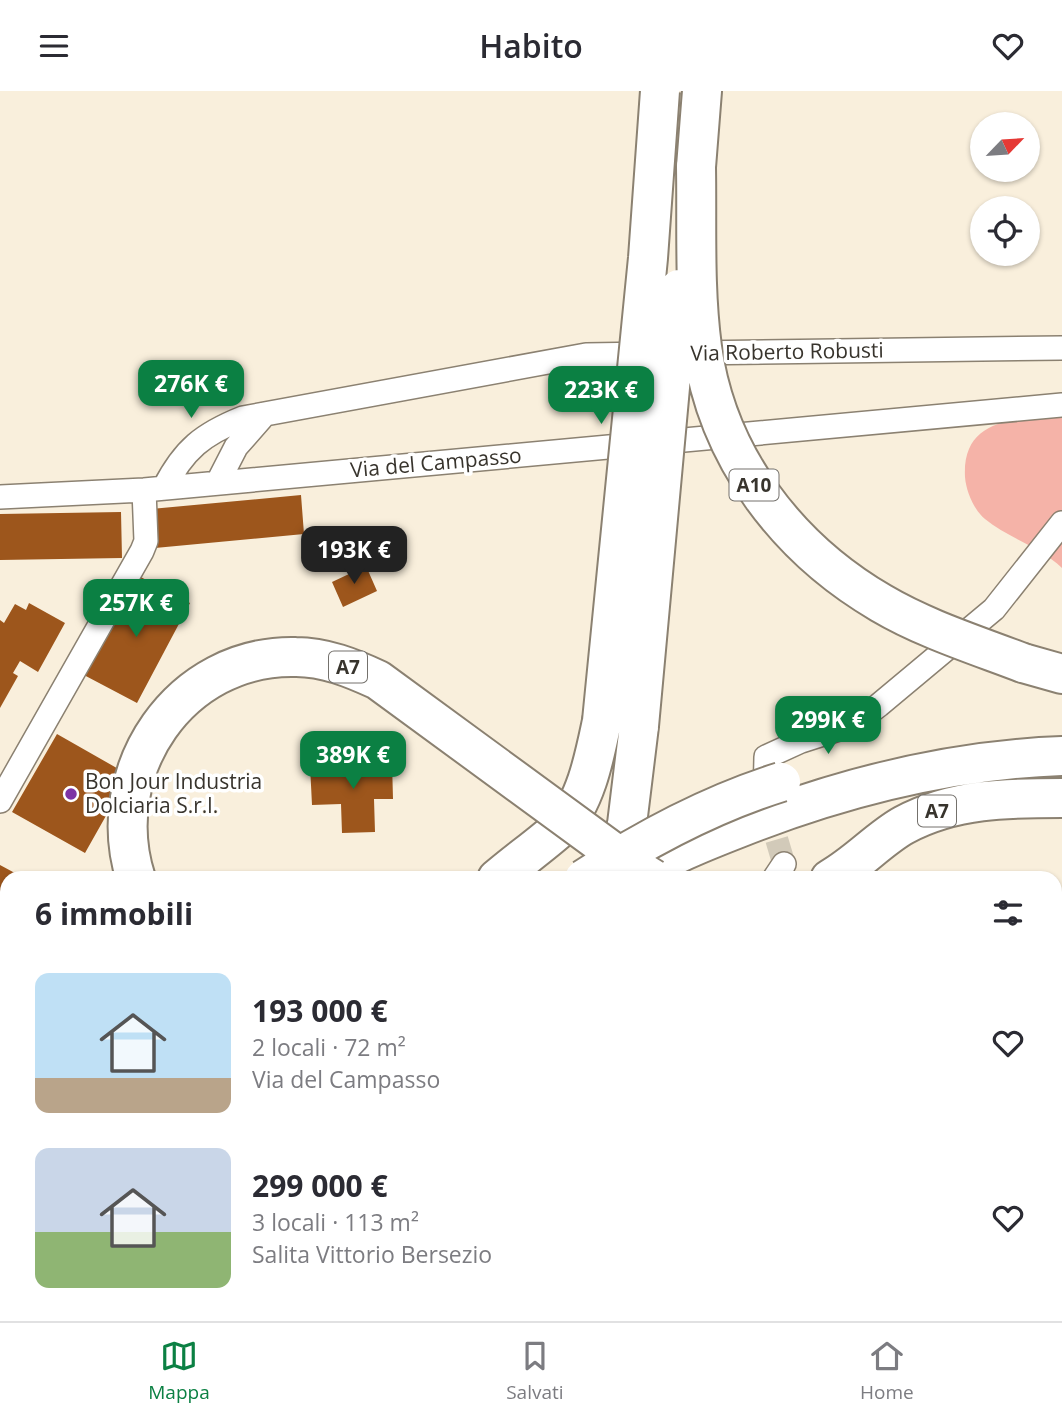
<!DOCTYPE html>
<html lang="it">
<meta charset="utf-8">
<style>
body{margin:0;font-family:"Open Sans",sans-serif;background:#f7f7f7;color:#2b2b33;height:100vh;display:flex;flex-direction:column;font-size:26px;white-space:nowrap}
*{box-sizing:border-box;margin:0}
p{font-size:23px;color:#7c7c81}
.icon{flex:none;width:38px;height:38px;fill:none;stroke:currentColor;stroke-width:2;stroke-linecap:round;stroke-linejoin:round}
.map{position:relative;flex:1;overflow:hidden}
.panel{position:absolute;left:0px;top:780px;width:1062px;height:450px;display:flex;flex-direction:column;background:#fff;border-radius:21px 21px 0 0;box-shadow:0 2px 5px #0004}
.panel>*{flex:none}
.needle{width:46px;rotate:65deg}
.tools{position:absolute;left:970px;top:21px;display:grid;gap:14px}
.tools a{display:grid;place-items:center;width:70px;height:70px;border-radius:50%;background:#fff;box-shadow:0 2px 5px #0004;font-size:35px}
.price{position:absolute;translate:-50% -60px;padding:0 16px;border-radius:14px;background:#0b8043;color:#fff;font-size:23px;line-height:46px;filter:drop-shadow(0 2px 4px #0008)}
.price::after{content:'';position:absolute;left:50%;top:42px;width:21px;height:16px;margin-left:-10px;background:inherit;clip-path:polygon(0 0,100% 0,50% 100%)}
.price.on{background:#222;color:#fff}
ul{padding:0;list-style:none}
li{display:flex;align-items:center;gap:21px;height:175px;padding:0 35px}
li span{display:grid;place-items:center;flex:none;width:196px;height:140px;border-radius:14px;color:#555}
li>.icon{margin-inline-start:auto}
span .icon{width:84px;height:84px;fill:#fffc;stroke-width:1}
li b{font-size:30px}
h2{display:flex;justify-content:space-between;align-items:center;height:84px;padding:0 35px;font-size:30px}
header{display:flex;justify-content:space-between;align-items:center;height:91px;padding:0 35px;background:#fff;font-size:32px;font-weight:600}
.menu{display:flex;justify-content:space-around;align-items:center;height:98px;border-top:2px solid #e1e1e2;background:#fff;font-size:19px;color:#7c7c81}
.menu a{display:grid;justify-items:center;gap:4px}
.menu .on{color:#0b8043}
.map>svg:first-child{display:block}
</style>
<header><svg class="icon" aria-label="menu" viewBox="0 0 24 24"><path d="M4 6h16M4 12h16M4 18h16"/></svg>Habito<svg class="icon" aria-label="heart" viewBox="0 0 24 24"><path d="M12 20l-8-8c-3-5 5-10 8-4 3-6 11-1 8 4z"/></svg></header>
<div class="map">
<svg width="1062" height="1230" viewBox="0 0 1062 1230">
<rect width="100%" height="100%" fill="#f9efdc"/>
<path fill="#f5b3a8" d="M1062,323v154c-21,-21 -54,-30 -77,-49 -11,-9 -19,-28 -20,-42 -3,-61 52,-57 97,-63z
M1055,804l7,3v423h-58l-15,-7h66z
M7,968v255h104l-3,7h-108v-249z
M424,1223h169l-10,7h-156z
M724,1223h181l-6,7h-180z"/>
<path fill="#9d561c" d="M301,404l3,39 -149,14 -4,-39z
M121,421l1,46 -122,2v-46z
M366,475l11,25 -34,16 -11,-25z
M135,483l55,29 -53,100 -55,-29z
M29,512l36,20 -27,49 -18,-11 -7,12 5,3 -18,32v-88l4,3 11,-19 11,6z
M57,643l72,41 -44,78 -73,-41z
M392,671l1,37h-19l1,33 -33,1 -1,-29 -29,1 -2,-40z
M0,774l26,14h-19v105l-7,-4z
M0,935l7,4v11l-7,15z"/>
<g fill="none" stroke-linecap="round" stroke-linejoin="round">
<path stroke="#d2cab9" stroke-width="23" stroke-dasharray="23 11" stroke-linecap="butt" d="M767,716l17,57"/>
<g stroke="#8b8171" stroke-width="14">
<path id="service" d="M0,915l7,4"/>
</g>
<g stroke="#8b8171" stroke-width="26">
<path id="minor" d="M691,262l371,-5
M218,391l18,-35 29,-33
M164,397c20,-39 39,-54 79,-70l343,-63 64,-1
M0,406l144,-7 918,-85
M765,708l1,-42 35,-16 53,-17 25,-19 115,-96 68,-86
M0,710l142,-250 4,-10 -2,-51
M774,788l10,-15
M354,1223l1,7"/>
</g>
<g stroke="#8b8171" stroke-width="42">
<path id="motorway" d="M696,76l6,-76
M1023,572l39,11
M497,788c21,-18 44,-34 64,-52 25,-24 34,-73 41,-106
M611,788l16,-55 12,-98
M632,788c33,-22 71,-37 107,-51 104,-41 211,-68 323,-72
M830,788c27,-15 50,-41 74,-54 50,-27 104,-27 158,-27
M147,1230l3,-7
M188,1230l3,-7
M248,1230l4,-7"/>
</g>
<use href="#service" stroke="#fff" stroke-width="10"/>
<use href="#minor" stroke="#fff" stroke-width="23"/>
<use href="#motorway" stroke="#fff" stroke-width="38"/>
<g stroke="#8b8171" stroke-width="42" stroke-linecap="butt">
<path id="motorway-bridge" d="M696,76c1,59 -2,121 6,180 15,110 85,201 179,256 44,26 95,42 142,60
M602,630l46,-463 12,-167
M639,635l40,-437
M136,788c-35,-108 44,-225 160,-222 29,0 56,11 82,23l254,186 21,13
M584,788c61,-40 127,-75 197,-97"/>
</g>
<use href="#motorway-bridge" stroke="#fff" stroke-width="38"/>
</g>
<circle fill="#7d33a5" stroke="#fff" stroke-width="2.5" cx="71" cy="703" r="7"/>
<g text-anchor="middle" stroke-width="7" stroke-linejoin="round" paint-order="stroke">
<g fill="#fff" stroke="#74716c" stroke-width="2">
<rect x="729.5" y="378.5" width="49" height="31" rx="5"/>
<rect x="329" y="560.5" width="38" height="31" rx="5"/>
<rect x="918" y="704.5" width="38" height="31" rx="5"/>
</g>
<g font-size="19" font-weight="bold" fill="#38342d">
<text x="754" y="401">A10</text>
<text x="348" y="583">A7</text>
<text x="937" y="727">A7</text>
</g>
<g font-size="21" fill="#38342d" stroke="#fff">
<text transform="translate(787 261) rotate(-1)" y="7">Via Roberto Robusti</text>
<text transform="translate(436 372) rotate(-5)" y="7">Via del Campasso</text>
</g>
<g font-size="21" fill="#38342d" stroke="#fff" text-anchor="start">
<text x="85" y="698">Bon Jour Industria<tspan x="85" dy="24">Dolciaria S.r.l.</tspan></text>
</g>
</g>
</svg>
<div class="tools">
<a><svg class="needle" viewBox="-14 -14 28 28"><path d="M0-13l5 13h-10z" fill="#e53935"/><path d="M0 13l5-13h-10z" fill="#7c7c81"/></svg></a>
<a><svg class="icon" aria-label="locate" viewBox="0 0 24 24"><circle cx="12" cy="12" r="6"/><path d="M12 2v4M12 18v4M2 12h4M18 12h4"/></svg></a>
</div>
<b class="price" style="left:191px;top:329px">276K €</b>
<b class="price" style="left:601px;top:335px">223K €</b>
<b class="price on" style="left:354px;top:495px">193K €</b>
<b class="price" style="left:136px;top:548px">257K €</b>
<b class="price" style="left:828px;top:665px">299K €</b>
<b class="price" style="left:353px;top:700px">389K €</b>
<section class="panel">
<h2>6 immobili<svg class="icon" aria-label="filters" viewBox="0 0 24 24"><path d="M4 7h16M4 17h16"/><circle cx="9" cy="7" r="2"/><circle cx="15" cy="17" r="2"/></svg></h2>
<ul>
<li><span style="background:linear-gradient(#bfe0f5 75%,#b9a48a 0)"><svg class="icon" aria-label="home" viewBox="0 0 24 24"><path d="M3 11l9-7 9 7M6 9v11h12V9"/></svg></span><div><b>193 000 €</b><p>2 locali · 72 m²</p><p>Via del Campasso</p></div><svg class="icon" aria-label="heart" viewBox="0 0 24 24"><path d="M12 20l-8-8c-3-5 5-10 8-4 3-6 11-1 8 4z"/></svg></li>
<li><span style="background:linear-gradient(#c9d6e8 60%,#8fb573 0)"><svg class="icon" aria-label="home" viewBox="0 0 24 24"><path d="M3 11l9-7 9 7M6 9v11h12V9"/></svg></span><div><b>299 000 €</b><p>3 locali · 113 m²</p><p>Salita Vittorio Bersezio</p></div><svg class="icon" aria-label="heart" viewBox="0 0 24 24"><path d="M12 20l-8-8c-3-5 5-10 8-4 3-6 11-1 8 4z"/></svg></li>
</ul>
</section>
</div>
<nav class="menu">
<a class="on"><svg class="icon" aria-label="map" viewBox="0 0 24 24"><path d="M3 6l6-2 6 2 6-2v14l-6 2-6-2-6 2zM9 4v14M15 6v14"/></svg>Mappa</a>
<a><svg class="icon" aria-label="saved" viewBox="0 0 24 24"><path d="M7 4h10v16l-5-4-5 4z"/></svg>Salvati</a>
<a><svg class="icon" aria-label="home" viewBox="0 0 24 24"><path d="M3 11l9-7 9 7M6 9v11h12V9"/></svg>Home</a>
</nav>
